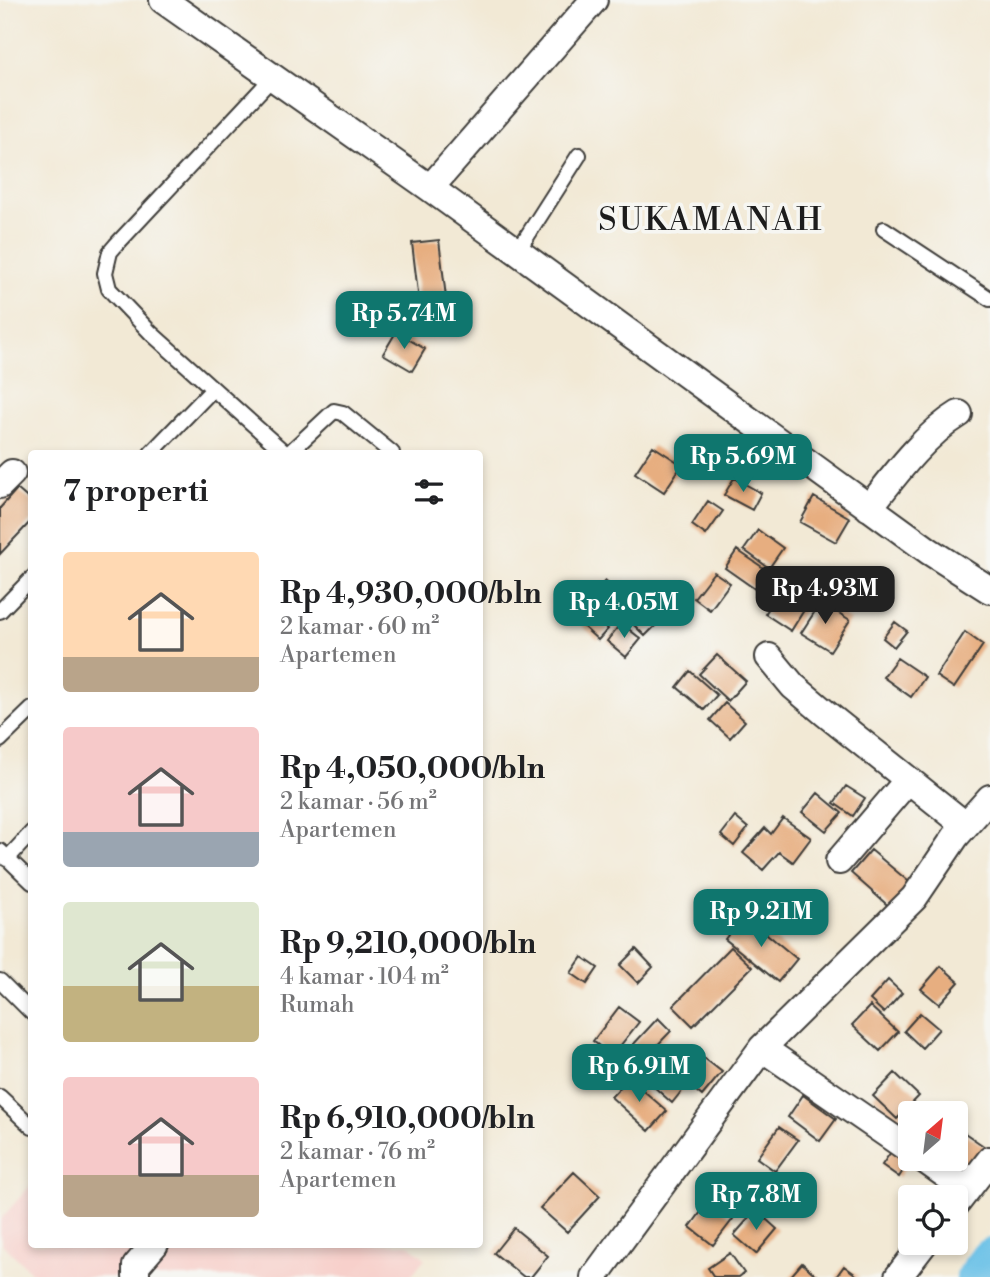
<!DOCTYPE html>
<html lang="id">
<meta charset="utf-8">
<style>
body{margin:0;font-family:"Libre Bodoni",serif;background:#f6f6f6;color:#202124;height:100vh;display:flex;flex-direction:column;font-size:26px;white-space:nowrap}
*{box-sizing:border-box;margin:0}
p{font-size:23px;color:#757577}
.icon{flex:none;width:38px;height:38px;fill:none;stroke:currentColor;stroke-width:2;stroke-linecap:round;stroke-linejoin:round}
.map{position:relative;flex:1;overflow:hidden}
.details{position:absolute;left:28px;top:450px;width:455px;height:798px;display:flex;flex-direction:column;background:#fff;border-radius:7px;box-shadow:0 4px 10px #0003}
.details>*{flex:none}
.needle{width:46px;rotate:28deg}
.buttons{position:absolute;left:898px;top:1101px;display:grid;gap:14px}
.buttons a{display:grid;place-items:center;width:70px;height:70px;border-radius:7px;background:#fff;box-shadow:0 4px 10px #0003;font-size:35px}
.price{position:absolute;translate:-50% -60px;padding:0 16px;border-radius:14px;background:#0f766e;color:#fff;font-size:23px;line-height:46px;filter:drop-shadow(0 2px 4px #0008)}
.price::after{content:'';position:absolute;left:50%;top:42px;width:21px;height:16px;margin-left:-10px;background:inherit;clip-path:polygon(0 0,100% 0,50% 100%)}
.price.selected{background:#222;color:#fff}
ul{padding:0;list-style:none}
li{display:flex;align-items:center;gap:21px;height:175px;padding:0 35px}
li span{display:grid;place-items:center;flex:none;width:196px;height:140px;border-radius:7px;color:#555}
li>.icon{margin-inline-start:auto}
span .icon{width:84px;height:84px;fill:#fffc;stroke-width:1}
li b{font-size:30px}
h2{display:flex;justify-content:space-between;align-items:center;height:84px;padding:0 35px;font-size:30px}
.map>svg:first-child{display:block}
</style>
<div class="map">
<svg width="990" height="1277" viewBox="0 0 990 1277">
<rect width="100%" height="100%" fill="#f6f6f2"/>
<filter id="ink" filterUnits="userSpaceOnUse"><feTurbulence type="fractalNoise" baseFrequency=".0143" numOctaves="2"/><feDisplacementMap in="SourceGraphic" scale="14" xChannelSelector="R" yChannelSelector="G"/><feConvolveMatrix kernelMatrix="1 2 1 2 8 2 1 2 1" color-interpolation-filters="sRGB"/></filter>
<filter id="wash" filterUnits="userSpaceOnUse"><feTurbulence type="fractalNoise" baseFrequency=".00686" numOctaves="4" result="noise"/><feDisplacementMap in="SourceGraphic" scale="28" xChannelSelector="R" yChannelSelector="G"/><feGaussianBlur stdDeviation="1.57" result="paint"/><feColorMatrix in="noise" values="0 0 0 0 0 0 0 0 0 0 0 0 0 0 0 0 0 1.4 0 .05"/><feComposite in="paint" operator="in"/></filter>
<g filter="url(#wash)">
<rect width="100%" height="100%" fill="#f2e9d5"/>
<path fill="#f7d0cb" d="M31,1185l1,59h376l17,14 -15,19h-373l-35,-33 -2,-9v-15z"/>
<g fill="none" stroke-linecap="round" stroke-linejoin="round">
<path stroke="#6ac1e7" stroke-width="40" d="M976,1277l14,-19"/>
</g>
<g id="blocks">
<path fill="#e7ae80" d="M439,240l10,82 -27,4 -10,-83z
M396,332l29,17 -13,22 -29,-17z
M653,446l29,19 -18,27 -29,-19z
M734,478l27,15 -9,17 -28,-15z
M17,489l15,13v18l-32,34v-46z
M814,497l36,21 -14,24 -36,-20z
M708,501l15,10 -17,24 -14,-10z
M758,530l25,18 -14,20 -25,-18z
M737,550l31,21 -13,18 -30,-21z
M714,572l16,11 -20,27 -16,-12z
M605,581l25,21 -18,21 -25,-22z
M784,586l25,16 -18,29 -26,-17z
M646,597l19,19 -20,20 -19,-19z
M821,602l29,18 -20,31 -29,-18z
M588,610l20,19 -10,11 -20,-18z
M895,622l12,9 -13,16 -11,-9z
M621,623l20,16 -15,18 -19,-16z
M965,632l18,13 -29,43 -18,-12z
M717,655l29,26 -18,20 -29,-27z
M897,658l28,19 -14,20 -28,-20z
M690,671l27,24 -13,15 -27,-23z
M725,703l20,18 -15,17 -20,-18z
M846,786l19,12 -12,18 -19,-13z
M818,793l24,20 -16,18 -24,-19z
M735,817l13,11 -14,18 -13,-11z
M783,818l28,20 -18,24 -14,-10 -16,18 -20,-17 22,-25 6,6z
M871,850l43,36 -21,24 -42,-37z
M744,915l53,44 -19,23 -53,-43z
M731,947l21,20 -59,59 -20,-20z
M636,949l17,18 -15,16 -18,-18z
M582,957l16,11 -11,16 -16,-11z
M941,966l18,16 -20,22 -18,-15z
M888,980l14,13 -18,20 -14,-13z
M870,1006l28,26 -18,19 -28,-26z
M619,1007l20,15 -27,34 -19,-15z
M920,1013l19,16 -17,19 -18,-17z
M658,1018l13,13 -27,28 -13,-12z
M699,1054l23,18 -20,24 -22,-19z
M665,1072l19,16 -12,15 -19,-17z
M895,1073l24,23 -22,23 -24,-23z
M629,1078l38,33 -18,20 -38,-34z
M803,1095l33,24 -16,22 -32,-24z
M779,1127l19,13 -23,31 -18,-13z
M959,1129l29,20 -17,26 -24,-17h9v-24z
M897,1143l14,15 -12,19 -17,-12z
M574,1172l26,24 -33,36 -27,-24z
M709,1201l24,18 -20,26 -23,-18z
M756,1210l21,19 -21,25 -22,-19z
M514,1228l34,28 -17,21h-7l-30,-24z
M730,1253l14,20 -5,4h-25l-6,-9z
M802,1263l16,14h-28z
M844,1266l15,11h-23z"/>
</g>
</g>
<g filter="url(#ink)">
<use href="#blocks" fill-opacity="0" stroke="#3c3b38" stroke-width="2"/>
<g fill="none" stroke-linecap="round" stroke-linejoin="round">
<g stroke="#3c3b38" stroke-width="18">
<path id="service" d="M273,77l-157,168 -6,7 -5,21 4,16 42,44 134,120
M884,229l106,70
M517,252l62,-97
M151,453l62,-64
M289,453l45,-42 9,2 49,40
M0,611l32,-33
M0,740l32,-31
M0,851l32,31
M7,859l25,-27
M0,981l32,32
M0,1097l32,30"/>
</g>
<g stroke="#3c3b38" stroke-width="30">
<path id="minor" d="M163,0l267,188 499,363 61,39
M430,188l164,-188
M0,485l12,-12
M869,508c25,-32 55,-73 90,-94
M769,657l24,29 32,27 140,112
M839,861l69,-81
M762,1048l148,102
M922,1158l45,32
M956,1204l34,-44
M136,1277v-11l19,-22
M594,1277l168,-229 152,-150 42,-62 34,-38
M898,1277l27,-35"/>
</g>
<use href="#service" stroke="#fff" stroke-width="14"/>
<use href="#minor" stroke="#fff" stroke-width="26"/>
</g>
</g>
<g text-anchor="middle" stroke-width="7" stroke-linejoin="round" paint-order="stroke">
<g font-size="32" letter-spacing="2" fill="#1c1c1c" stroke="#f6f6f2">
<text x="711" y="230">SUKAMANAH</text>
</g>
</g>
</svg>
<div class="buttons">
<a><svg class="needle" viewBox="-14 -14 28 28"><path d="M0-13l5 13h-10z" fill="#e53935"/><path d="M0 13l5-13h-10z" fill="#757577"/></svg></a>
<a><svg class="icon" aria-label="locate" viewBox="0 0 24 24"><circle cx="12" cy="12" r="6"/><path d="M12 2v4M12 18v4M2 12h4M18 12h4"/></svg></a>
</div>
<b class="price" style="left:404px;top:351px">Rp 5.74M</b>
<b class="price" style="left:743px;top:494px">Rp 5.69M</b>
<b class="price selected" style="left:825px;top:626px">Rp 4.93M</b>
<b class="price" style="left:624px;top:640px">Rp 4.05M</b>
<b class="price" style="left:761px;top:949px">Rp 9.21M</b>
<b class="price" style="left:639px;top:1104px">Rp 6.91M</b>
<b class="price" style="left:756px;top:1232px">Rp 7.8M</b>
<section class="details">
<h2>7 properti<svg class="icon" aria-label="filters" viewBox="0 0 24 24"><path d="M4 7h16M4 17h16"/><circle cx="9" cy="7" r="2"/><circle cx="15" cy="17" r="2"/></svg></h2>
<ul>
<li><span style="background:linear-gradient(#ffd9b3 75%,#b9a48a 0)"><svg class="icon" aria-label="home" viewBox="0 0 24 24"><path d="M3 11l9-7 9 7M6 9v11h12V9"/></svg></span><div><b>Rp 4,930,000/bln</b><p>2 kamar · 60 m²</p><p>Apartemen</p></div></li>
<li><span style="background:linear-gradient(#f6c9c9 75%,#9aa5b1 0)"><svg class="icon" aria-label="home" viewBox="0 0 24 24"><path d="M3 11l9-7 9 7M6 9v11h12V9"/></svg></span><div><b>Rp 4,050,000/bln</b><p>2 kamar · 56 m²</p><p>Apartemen</p></div></li>
<li><span style="background:linear-gradient(#dfe7d0 60%,#c2b280 0)"><svg class="icon" aria-label="home" viewBox="0 0 24 24"><path d="M3 11l9-7 9 7M6 9v11h12V9"/></svg></span><div><b>Rp 9,210,000/bln</b><p>4 kamar · 104 m²</p><p>Rumah</p></div></li>
<li><span style="background:linear-gradient(#f6c9c9 70%,#b9a48a 0)"><svg class="icon" aria-label="home" viewBox="0 0 24 24"><path d="M3 11l9-7 9 7M6 9v11h12V9"/></svg></span><div><b>Rp 6,910,000/bln</b><p>2 kamar · 76 m²</p><p>Apartemen</p></div></li>
</ul>
</section>
</div>
